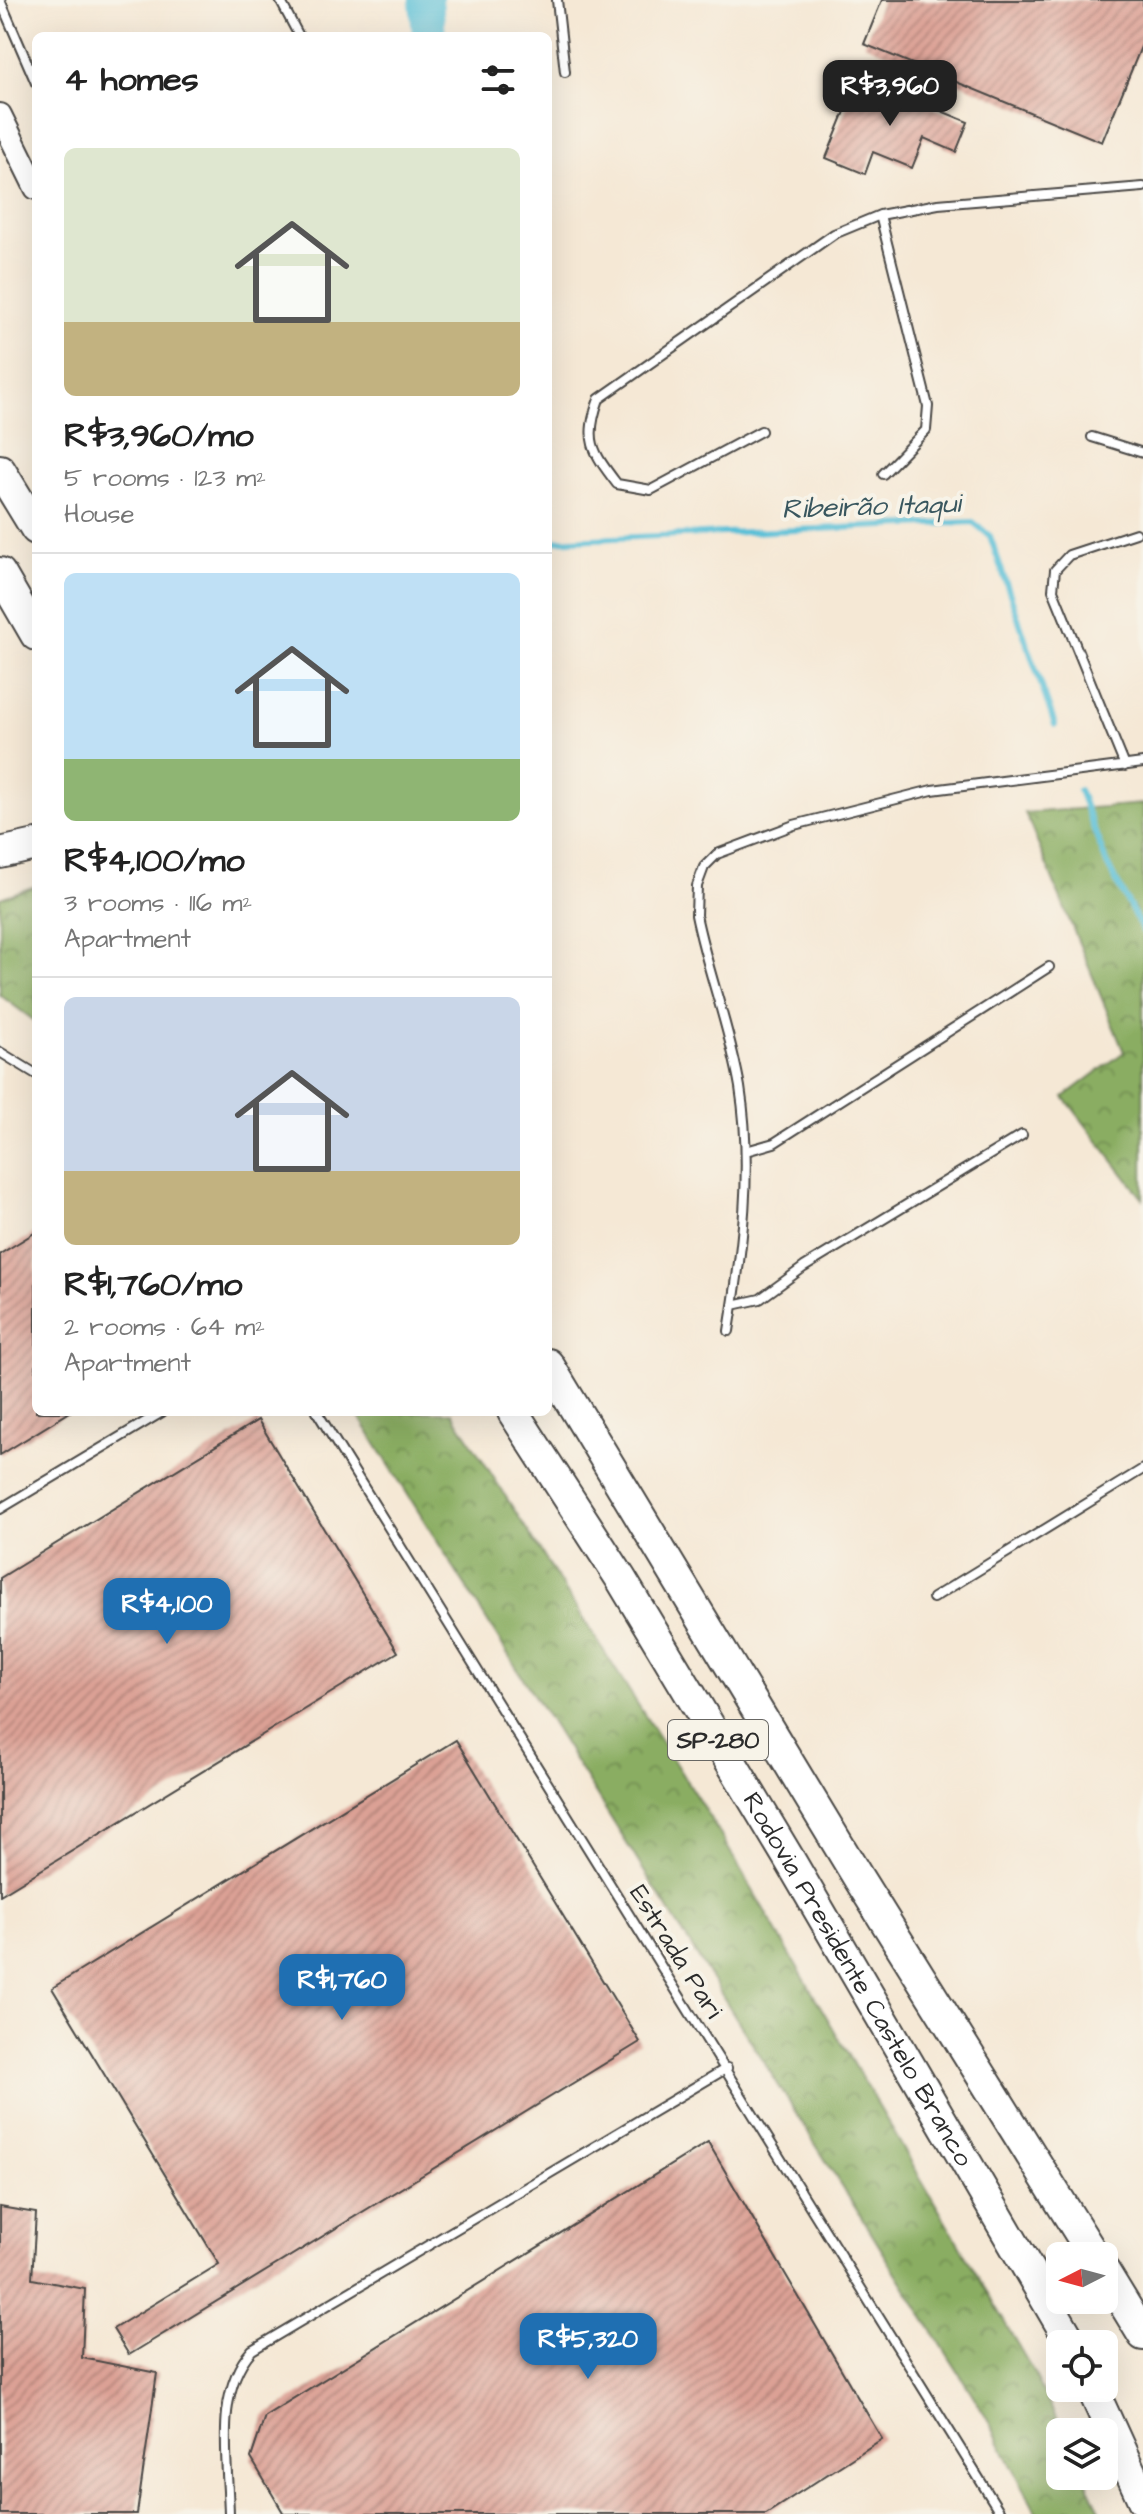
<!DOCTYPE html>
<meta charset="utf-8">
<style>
body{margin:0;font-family:"Architects Daughter",sans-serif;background:#f2f2f2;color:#222;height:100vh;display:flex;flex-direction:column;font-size:30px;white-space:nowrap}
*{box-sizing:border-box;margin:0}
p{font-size:26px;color:#767676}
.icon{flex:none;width:44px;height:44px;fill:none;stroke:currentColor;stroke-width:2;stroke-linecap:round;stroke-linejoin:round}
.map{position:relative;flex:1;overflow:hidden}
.drawer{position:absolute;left:32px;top:32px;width:520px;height:1384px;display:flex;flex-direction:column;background:#fff;border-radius:12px;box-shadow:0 8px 32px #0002}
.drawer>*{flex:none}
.needle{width:52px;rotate:264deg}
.buttons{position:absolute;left:1046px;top:2242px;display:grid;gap:16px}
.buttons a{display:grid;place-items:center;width:72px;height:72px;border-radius:12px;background:#fff;box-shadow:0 8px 32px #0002;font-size:40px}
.price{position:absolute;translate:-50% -68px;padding:0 18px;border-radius:16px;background:#1f6fb2;color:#fff;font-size:26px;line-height:52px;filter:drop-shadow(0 2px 4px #0008)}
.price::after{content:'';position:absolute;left:50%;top:48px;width:24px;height:18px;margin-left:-12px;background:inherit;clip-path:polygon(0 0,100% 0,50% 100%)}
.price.active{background:#222;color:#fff}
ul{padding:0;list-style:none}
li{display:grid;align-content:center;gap:16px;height:424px;padding:0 32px}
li+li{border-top:2px solid #e0e0e0}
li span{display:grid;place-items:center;height:248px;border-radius:12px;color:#555}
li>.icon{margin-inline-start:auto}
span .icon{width:144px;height:144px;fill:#fffc;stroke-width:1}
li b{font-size:34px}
h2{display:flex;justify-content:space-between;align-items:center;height:96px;padding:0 32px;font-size:34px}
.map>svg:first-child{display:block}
</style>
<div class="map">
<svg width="1143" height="2514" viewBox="0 0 1143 2514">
<defs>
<pattern id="forest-crowns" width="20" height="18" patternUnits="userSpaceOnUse" patternTransform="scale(2)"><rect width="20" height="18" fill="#8aad62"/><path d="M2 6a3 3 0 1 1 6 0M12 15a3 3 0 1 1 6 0" fill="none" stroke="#718d51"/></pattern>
<pattern id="building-hatch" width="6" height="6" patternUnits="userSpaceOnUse" patternTransform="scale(2)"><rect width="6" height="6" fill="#dca195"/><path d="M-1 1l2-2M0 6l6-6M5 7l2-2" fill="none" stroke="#b3837a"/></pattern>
</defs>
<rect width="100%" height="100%" fill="#f7f3e8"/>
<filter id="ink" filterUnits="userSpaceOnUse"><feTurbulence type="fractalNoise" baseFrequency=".0125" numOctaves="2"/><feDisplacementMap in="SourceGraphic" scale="16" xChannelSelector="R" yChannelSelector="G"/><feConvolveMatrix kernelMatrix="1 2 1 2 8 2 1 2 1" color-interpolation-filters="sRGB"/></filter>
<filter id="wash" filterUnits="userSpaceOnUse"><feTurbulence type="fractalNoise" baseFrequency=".006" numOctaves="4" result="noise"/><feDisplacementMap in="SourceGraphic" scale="32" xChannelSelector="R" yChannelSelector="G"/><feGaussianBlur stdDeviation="1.8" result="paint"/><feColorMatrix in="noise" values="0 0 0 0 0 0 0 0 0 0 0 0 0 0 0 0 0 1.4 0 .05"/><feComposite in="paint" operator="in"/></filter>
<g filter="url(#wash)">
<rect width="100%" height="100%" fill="#f5e8d5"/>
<path fill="url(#forest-crowns)" stroke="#5a6c46" stroke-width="2" d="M1143,804v395l-79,-102 60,-45 -99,-239z
M36,886v136l-36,-27v-97z
M356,1412h96l265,417 316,542 30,61 -3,44h24l18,38h-65l-51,-98z"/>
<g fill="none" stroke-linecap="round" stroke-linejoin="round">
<path stroke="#59bfd7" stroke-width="6" d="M548,541l425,-19 17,14 65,189
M1079,790l28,74 36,67"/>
<path stroke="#59bfd7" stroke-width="34" d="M426,0l3,36"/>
</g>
<g id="blocks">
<path fill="url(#building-hatch)" d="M882,0h261v42l-41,100 -238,-98z
M859,77l109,45 -12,30 -32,-14 -12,30 -39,-16 -8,22 -39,-16z
M36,1232v180h34l-70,43v-201z
M258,1420l140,232 -398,243v-317z
M456,1740l184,302 -511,313 -16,-26 106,-65 -167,-276z
M708,2142l174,297 -116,75h-482l-33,-56 14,-42z
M0,2207l36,6 -4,66 53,10 -3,69 75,15 -20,141h-137z"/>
</g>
</g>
<g filter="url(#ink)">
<use href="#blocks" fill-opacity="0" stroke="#494744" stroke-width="2"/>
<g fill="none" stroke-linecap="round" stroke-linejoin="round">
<g stroke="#494744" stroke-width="12">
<path id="lane" d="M0,0l36,83
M280,0l19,36
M557,0l8,72
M880,215l48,191 -2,24 -43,44
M761,431l-110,59 -34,-6c-25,-33 -33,-44 -18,-85l235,-165 46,-19 58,-11 205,-17
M1092,437l51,16
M1125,766l-72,-176 2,-20 14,-15 67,-22
M0,1052l36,22
M746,1151l28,-8 275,-176
M733,1305l27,-6 44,-32 218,-132
M729,1331c13,-81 24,-162 11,-244 -10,-58 -32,-114 -44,-172l1,-29 7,-19 13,-13 77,-29 138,-35 211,-27
M317,1412l684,1102
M0,1509l162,-97
M933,1598l210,-129
M229,2514c-1,-53 -15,-122 23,-164l475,-282"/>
</g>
<g stroke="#494744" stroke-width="26">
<path id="secondary" d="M0,115l36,73"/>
</g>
<g stroke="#494744" stroke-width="34">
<g id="highway">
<path d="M0,470l36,59"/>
<path d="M0,573l36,62"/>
<path d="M0,853l36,-8"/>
<path d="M548,1364l311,515 235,377"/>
<path id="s1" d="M513,1412l108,167 167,278 284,487"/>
<path d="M1104,2271l39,64"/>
<path d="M1092,2388l51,112"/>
</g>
</g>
<use href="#lane" stroke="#fff" stroke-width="8"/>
<use href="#secondary" stroke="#fff" stroke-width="22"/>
<use href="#highway" stroke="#fff" stroke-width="30"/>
</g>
</g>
<g text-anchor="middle" stroke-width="8" stroke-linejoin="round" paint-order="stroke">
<rect fill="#f7f3e8" stroke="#686764" stroke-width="2" x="668" y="1720" width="100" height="40" rx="6"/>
<g font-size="24" font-weight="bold" fill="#2b2b2b">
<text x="718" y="1748">SP-280</text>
</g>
<g font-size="26" fill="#2b2b2b" stroke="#f7f3e8">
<text transform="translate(677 1951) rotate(58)" y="9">Estrada Pari</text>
<text dy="9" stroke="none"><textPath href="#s1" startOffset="664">Rodovia Presidente Castelo Branco</textPath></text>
</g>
<g font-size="28" font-style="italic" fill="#39575f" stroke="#f7f3e8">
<text transform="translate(871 505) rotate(-2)" y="10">Ribeirão Itaqui</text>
</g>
</g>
</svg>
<div class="buttons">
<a><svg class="needle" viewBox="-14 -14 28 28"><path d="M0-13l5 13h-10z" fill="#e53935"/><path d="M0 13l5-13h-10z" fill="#767676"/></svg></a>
<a><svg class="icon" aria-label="locate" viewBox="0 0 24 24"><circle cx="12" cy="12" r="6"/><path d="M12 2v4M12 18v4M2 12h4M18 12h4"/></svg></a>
<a><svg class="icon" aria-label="layers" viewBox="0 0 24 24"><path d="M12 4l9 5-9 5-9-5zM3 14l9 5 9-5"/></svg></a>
</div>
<b class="price active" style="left:890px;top:128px">R$3,960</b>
<b class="price" style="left:167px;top:1646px">R$4,100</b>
<b class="price" style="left:342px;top:2022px">R$1,760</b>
<b class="price" style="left:588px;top:2381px">R$5,320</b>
<section class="drawer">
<h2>4 homes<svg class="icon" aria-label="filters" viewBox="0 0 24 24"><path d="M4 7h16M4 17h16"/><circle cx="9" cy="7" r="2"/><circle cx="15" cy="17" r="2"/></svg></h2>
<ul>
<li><span style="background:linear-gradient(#dfe7d0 70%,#c2b280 0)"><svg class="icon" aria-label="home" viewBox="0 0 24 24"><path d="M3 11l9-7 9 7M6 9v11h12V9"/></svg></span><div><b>R$3,960/mo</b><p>5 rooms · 123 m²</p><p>House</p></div></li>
<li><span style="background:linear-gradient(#bfe0f5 75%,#8fb573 0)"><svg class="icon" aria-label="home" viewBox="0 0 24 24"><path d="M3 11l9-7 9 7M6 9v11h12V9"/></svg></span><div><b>R$4,100/mo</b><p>3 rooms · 116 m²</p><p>Apartment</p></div></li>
<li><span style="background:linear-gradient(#c9d6e8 70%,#c2b280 0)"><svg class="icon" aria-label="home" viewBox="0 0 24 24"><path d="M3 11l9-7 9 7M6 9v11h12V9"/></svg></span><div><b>R$1,760/mo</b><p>2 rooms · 64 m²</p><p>Apartment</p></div></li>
</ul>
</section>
</div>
